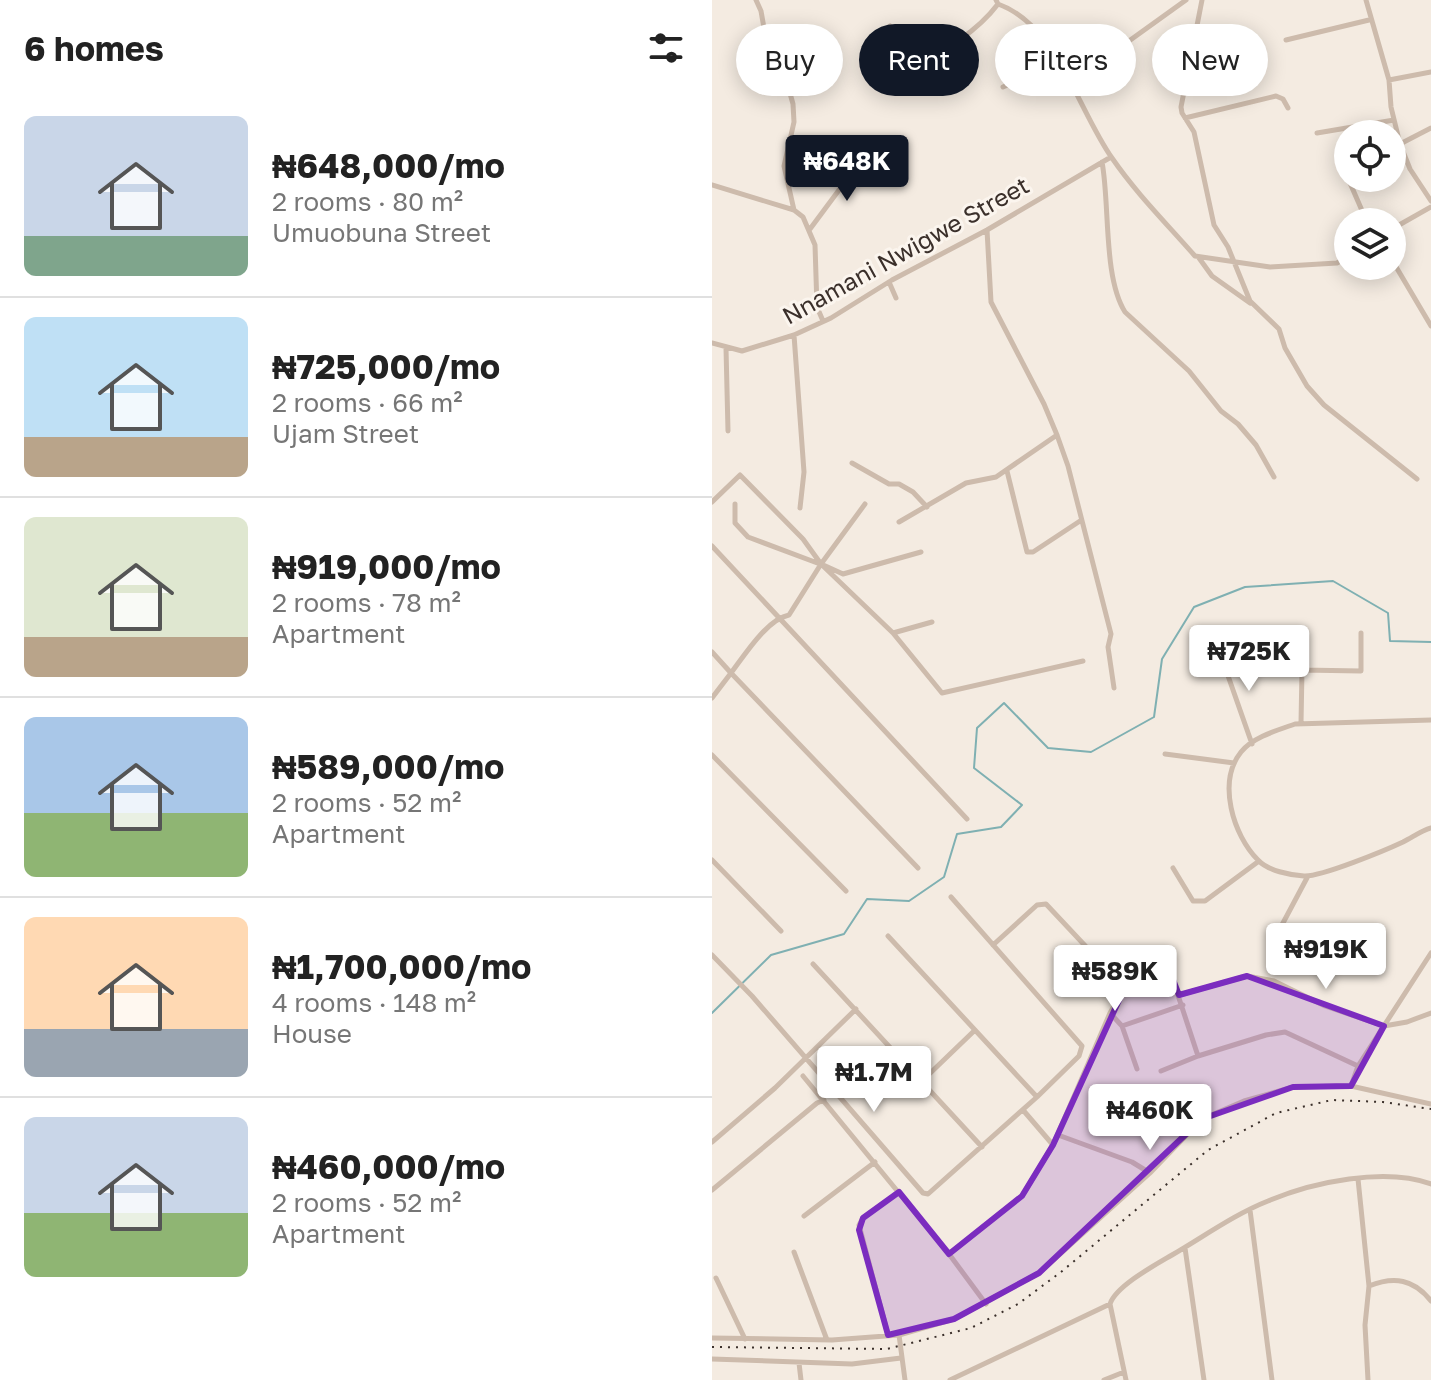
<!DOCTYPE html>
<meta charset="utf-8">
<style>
body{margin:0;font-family:"Golos Text",sans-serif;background:#f2f2f2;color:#222;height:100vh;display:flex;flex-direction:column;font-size:30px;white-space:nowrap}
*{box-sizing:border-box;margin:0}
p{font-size:26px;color:#767676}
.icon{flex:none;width:44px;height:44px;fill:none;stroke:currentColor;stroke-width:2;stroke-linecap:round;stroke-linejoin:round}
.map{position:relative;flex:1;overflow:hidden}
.details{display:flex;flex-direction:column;background:#fff;width:712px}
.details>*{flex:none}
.hud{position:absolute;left:24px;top:24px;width:574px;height:72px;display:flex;gap:16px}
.fabs{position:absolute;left:622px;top:120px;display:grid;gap:16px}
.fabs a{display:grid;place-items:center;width:72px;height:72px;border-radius:50%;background:#fff;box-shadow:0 4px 20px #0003;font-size:40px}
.price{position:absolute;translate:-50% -68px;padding:0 18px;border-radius:8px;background:#fff;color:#222;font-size:26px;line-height:52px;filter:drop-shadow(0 2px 4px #0008)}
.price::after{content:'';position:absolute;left:50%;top:48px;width:24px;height:18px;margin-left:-12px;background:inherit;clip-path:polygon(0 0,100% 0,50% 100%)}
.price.current{background:#111827;color:#fff}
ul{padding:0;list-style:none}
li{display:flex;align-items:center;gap:24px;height:200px;padding:0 24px}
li+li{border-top:2px solid #e0e0e0}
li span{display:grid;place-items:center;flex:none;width:224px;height:160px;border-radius:12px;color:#555}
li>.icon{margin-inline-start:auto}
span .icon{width:96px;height:96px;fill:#fffc;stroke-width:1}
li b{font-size:34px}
h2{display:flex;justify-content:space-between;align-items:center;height:96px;padding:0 24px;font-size:34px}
.tag{padding:0 28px;border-radius:36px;background:#fff;box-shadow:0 4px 20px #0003;font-size:28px;line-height:72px}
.tag.current{background:#111827;color:#fff}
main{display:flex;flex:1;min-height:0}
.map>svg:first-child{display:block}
</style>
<main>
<section class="details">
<h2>6 homes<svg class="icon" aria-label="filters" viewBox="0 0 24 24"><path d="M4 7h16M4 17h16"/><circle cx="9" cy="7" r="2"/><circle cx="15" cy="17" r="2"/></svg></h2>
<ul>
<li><span style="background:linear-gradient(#c9d6e8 75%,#7fa58c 0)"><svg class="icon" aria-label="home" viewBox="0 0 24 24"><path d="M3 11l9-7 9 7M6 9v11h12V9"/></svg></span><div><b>₦648,000/mo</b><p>2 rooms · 80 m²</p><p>Umuobuna Street</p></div></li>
<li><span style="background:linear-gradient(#bfe0f5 75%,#b9a48a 0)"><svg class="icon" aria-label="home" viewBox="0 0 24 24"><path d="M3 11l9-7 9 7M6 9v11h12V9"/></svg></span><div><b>₦725,000/mo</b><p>2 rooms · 66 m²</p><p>Ujam Street</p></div></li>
<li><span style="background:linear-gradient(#dfe7d0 75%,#b9a48a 0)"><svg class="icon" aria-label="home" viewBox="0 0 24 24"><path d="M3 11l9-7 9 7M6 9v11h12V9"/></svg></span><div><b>₦919,000/mo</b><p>2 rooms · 78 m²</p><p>Apartment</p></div></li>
<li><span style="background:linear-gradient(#a9c7e8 60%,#8fb573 0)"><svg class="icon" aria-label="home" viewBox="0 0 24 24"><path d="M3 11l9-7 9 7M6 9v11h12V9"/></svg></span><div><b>₦589,000/mo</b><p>2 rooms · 52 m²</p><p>Apartment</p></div></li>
<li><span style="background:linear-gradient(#ffd9b3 70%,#9aa5b1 0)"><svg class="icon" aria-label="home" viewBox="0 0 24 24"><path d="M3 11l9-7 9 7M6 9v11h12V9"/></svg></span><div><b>₦1,700,000/mo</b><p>4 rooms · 148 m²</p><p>House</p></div></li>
<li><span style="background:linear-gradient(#c9d6e8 60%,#8fb573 0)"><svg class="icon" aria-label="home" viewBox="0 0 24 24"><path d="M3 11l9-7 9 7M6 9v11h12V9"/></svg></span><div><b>₦460,000/mo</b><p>2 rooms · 52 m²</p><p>Apartment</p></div></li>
</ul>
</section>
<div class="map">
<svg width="719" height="1380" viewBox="0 0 719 1380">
<rect width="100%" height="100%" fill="#f4ebe1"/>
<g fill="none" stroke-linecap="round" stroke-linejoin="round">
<path stroke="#7fb0b2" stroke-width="2" d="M0,1013l59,-58 73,-21 23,-35 42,2 35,-24 13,-43 44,-7 21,-22 -48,-37 3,-40 27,-25 44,45 43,4 63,-35 8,-58 32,-52 51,-20 88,-6 55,32 2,28 41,1"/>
<path stroke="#cdbbac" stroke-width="5" d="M44,0l5,11 6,34 14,16 12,43 1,18 -10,44 10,44 9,7 12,28 2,62 6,14
M284,0l2,4c59,21 80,106 114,154 24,35 55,66 83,98l75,11 67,-4 7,-4 4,-8
M490,0l-21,107 1,6 12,19 20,93 14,22 22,54 29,28 6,19 22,38 17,19 93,74
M654,0l23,80 2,27 9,37 10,25 21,32
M178,26l23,31c26,5 70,-33 85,-53
M574,40l83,-20
M352,72l51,-21 71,-51
M677,80l42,-8
M291,87l55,-25
M473,118l91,-22 7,3 5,9
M605,133l77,-13
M688,144l31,-16
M390,162c8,42 1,115 23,150l64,59 32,40 17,13 18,21 18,32
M638,183l17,39
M0,185l82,25
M98,229l29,-39 16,-14 3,-10
M680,229l39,-22
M275,230l4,72 53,102 13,31 11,31 43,168 -3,13 6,41
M487,258l13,18 38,27
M680,260l39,66
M177,282l7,16
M82,335l10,137 -4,36
M0,343l30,8 52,-16 37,-17 61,-38 95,-50 124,-73
M14,348l2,83
M140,463l37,21h10l14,8 14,15
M295,471l20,81h6l47,-31
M0,502l28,-27 63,64 18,25 72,69
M23,504v19l13,14 72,27
M187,522l67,-39 30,-6 61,-42
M0,546l255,273
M109,564l44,-60
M220,622l-39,11 49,60 141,-32
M0,652l19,21 -19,25
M508,653l32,91
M590,670l1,-41
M719,720l-136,4c-17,6 -42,13 -54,28 -24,30 -8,83 17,108 10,11 32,15 46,16 17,1 82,-26 99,-34 10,-5 18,-11 28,-14
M589,723l1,-53 59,1v-38
M453,754l69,9
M0,755l134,136
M0,860l69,71
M206,868l-187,-195c13,-17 36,-54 58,-58l32,-51 22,10 78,-22
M461,868l20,33h12l54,-40
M176,936l149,161
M563,938l33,-62
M281,945l44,-40 9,-1 60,64
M0,955l40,41 171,197 5,1 109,-97 42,-41 3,-10 -131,-149
M101,964l169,183
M467,995l68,-19 27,5 51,25 59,20 23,-4 24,-9
M398,1013l12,13
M486,1056l68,-21 19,-3 73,34
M425,1069l-15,-43 61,-21
M91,1076l146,178 37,50
M211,1080l51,-49
M639,1086l7,-20 73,-113
M311,1110l30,35
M346,1135l74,27 18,11
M0,1142l63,-54 81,-79
M646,1179l11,107 -4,39 3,55
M0,1190l105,-87 7,-3
M538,1210l22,170
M92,1216l71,-54
M473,1248l19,132
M82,1252l33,88
M237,1254l73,-58 31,-51 57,-132 15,-26 12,-7 35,-3 26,79 -37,15
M4,1278l29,61
M657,1286c25,-10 45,-7 62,15
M176,1335l-29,-110 4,-7 36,-26
M187,1335l6,45
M0,1338l120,2 67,-5 55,-16 85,-46 111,-100 52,-54 42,-18 49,-14 58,-1 80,18
M0,1359l140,5 49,-6
M87,1363l2,17
M238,1380l160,-76
M392,1380l20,-8
M414,1380l-16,-76c6,-18 45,-39 62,-49 31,-18 63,-41 96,-54 45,-19 117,-34 163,-17"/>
<path stroke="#3b302b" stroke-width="2" stroke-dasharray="2 6" stroke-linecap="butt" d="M0,1347l175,2 84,-21 47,-24 43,-32 147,-122 68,-37 56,-13 51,2 48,7"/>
</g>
<path fill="#7b2cbf" fill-opacity="0.2" stroke="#7b2cbf" stroke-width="6" stroke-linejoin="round" d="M535,976l137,50 -33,60 -58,1 -91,32 -163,154 -85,46 -66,16 -29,-105 4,-12 36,-26 50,62 73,-58 31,-51 72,-158 47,-10 7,18z"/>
<g text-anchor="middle" stroke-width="6" stroke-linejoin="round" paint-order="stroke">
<g font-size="24" fill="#3b302b" stroke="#fbf5ee">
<text transform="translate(194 251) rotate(-29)" y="8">Nnamani Nwigwe Street</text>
</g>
</g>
</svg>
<div class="fabs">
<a><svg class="icon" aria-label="locate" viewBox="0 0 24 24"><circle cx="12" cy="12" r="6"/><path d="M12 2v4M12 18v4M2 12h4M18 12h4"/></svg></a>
<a><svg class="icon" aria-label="layers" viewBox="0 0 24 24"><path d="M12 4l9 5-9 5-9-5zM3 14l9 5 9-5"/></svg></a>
</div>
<b class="price current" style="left:135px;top:203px">₦648K</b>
<b class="price" style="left:537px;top:693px">₦725K</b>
<b class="price" style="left:614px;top:991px">₦919K</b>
<b class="price" style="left:403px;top:1013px">₦589K</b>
<b class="price" style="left:162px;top:1114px">₦1.7M</b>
<b class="price" style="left:438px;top:1152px">₦460K</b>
<div class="hud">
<a class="tag">Buy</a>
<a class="tag current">Rent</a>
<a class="tag">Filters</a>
<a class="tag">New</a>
</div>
</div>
</main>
